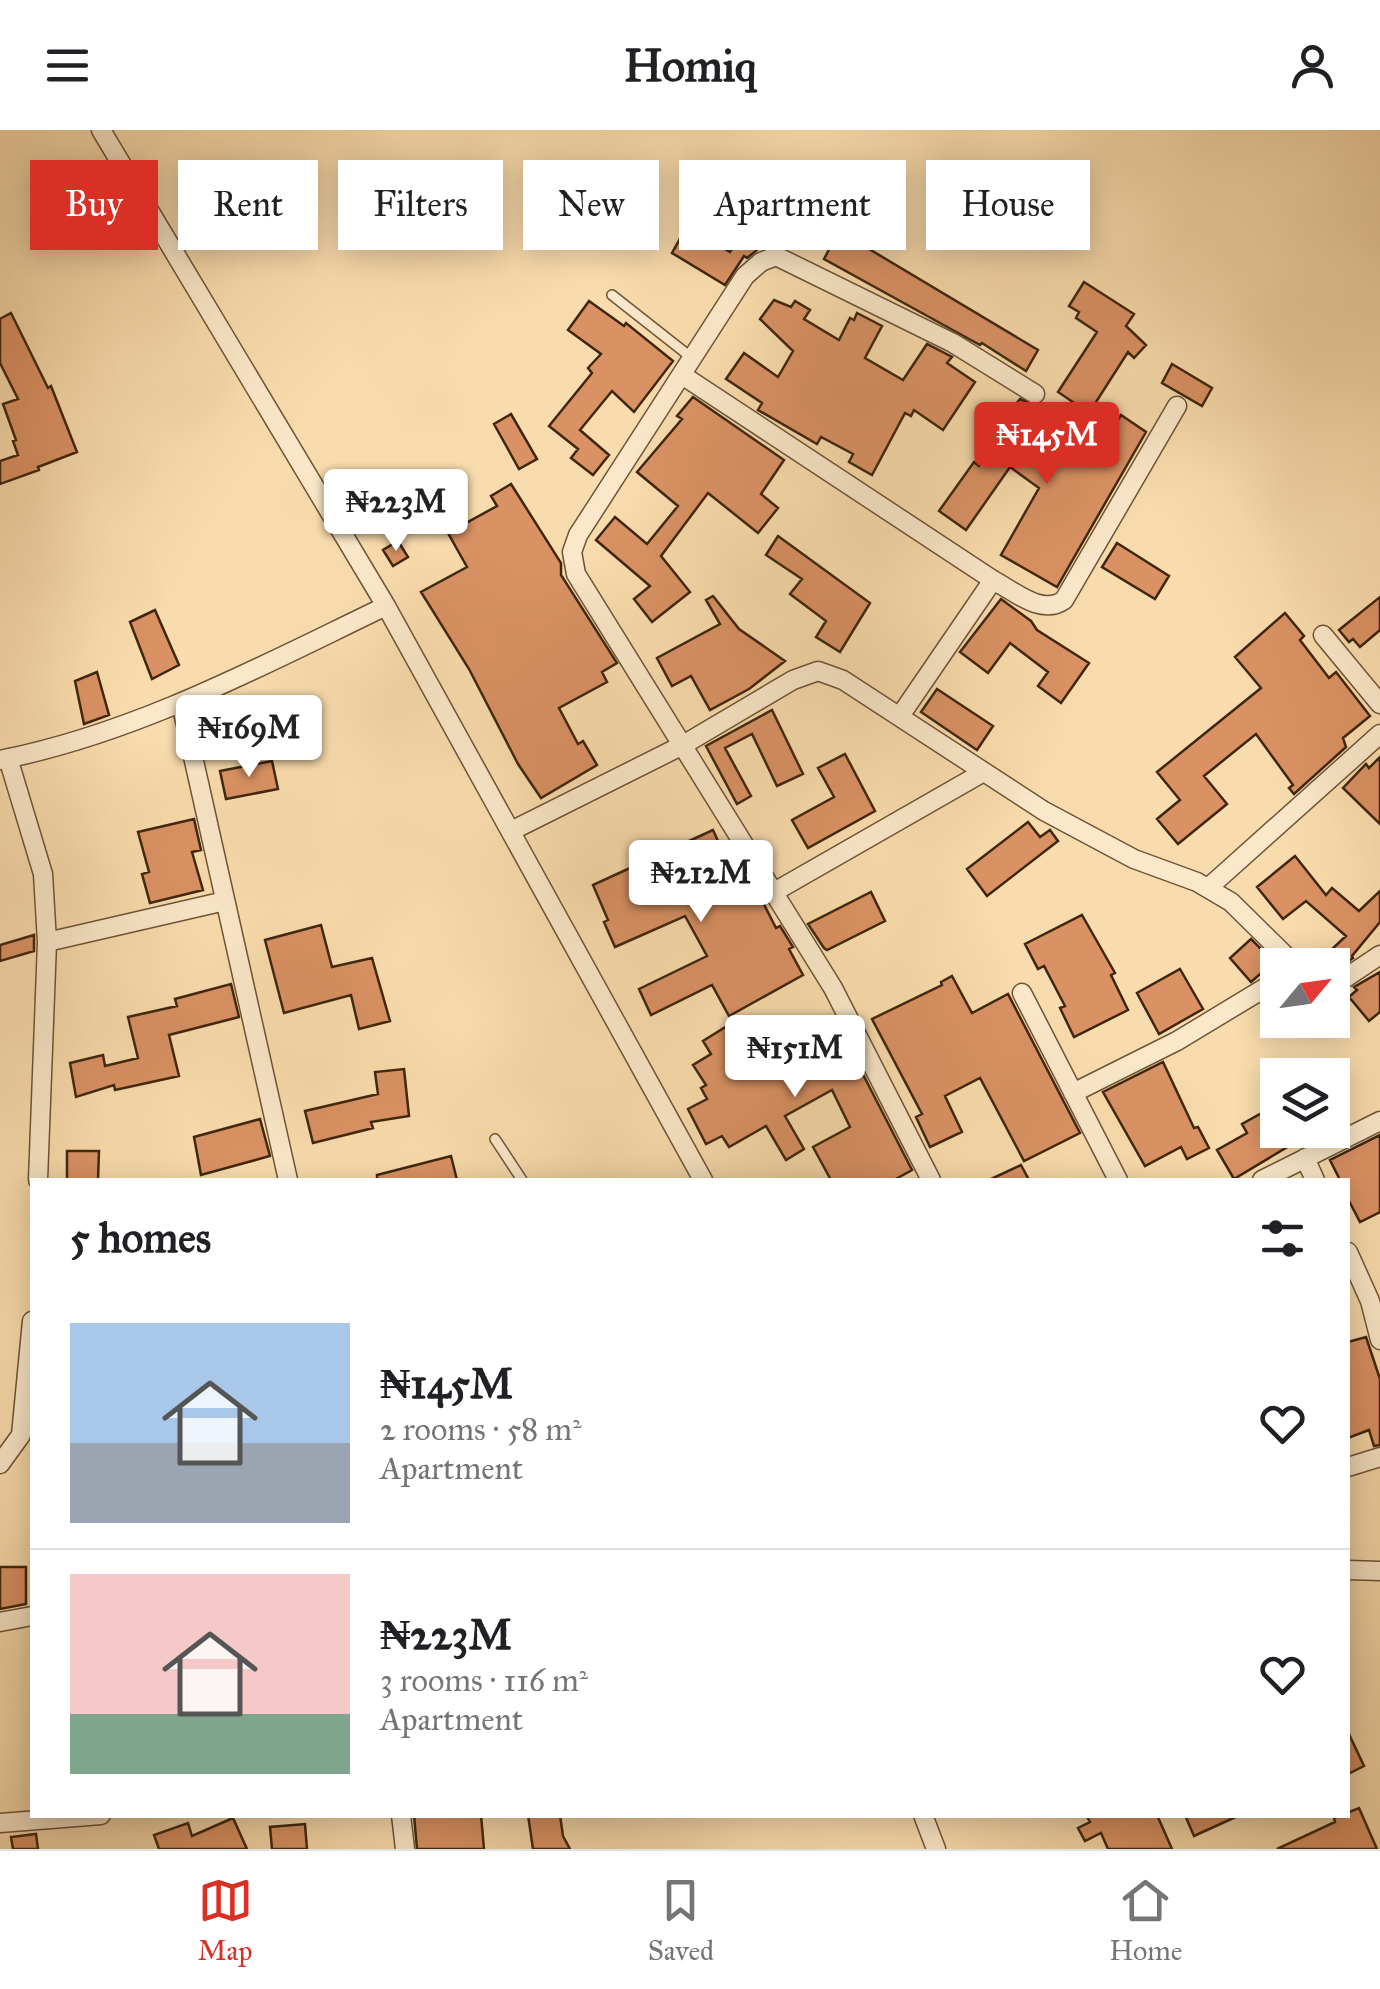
<!DOCTYPE html>
<meta charset="utf-8">
<style>
body{margin:0;font-family:"IM FELL Great Primer",serif;background:#f2f2f2;color:#202124;height:100vh;display:flex;flex-direction:column;font-size:38px;white-space:nowrap}
*{box-sizing:border-box;margin:0}
p{font-size:32px;color:#757577}
.icon{flex:none;width:55px;height:55px;fill:none;stroke:currentColor;stroke-width:2;stroke-linecap:round;stroke-linejoin:round}
.map{position:relative;flex:1;overflow:hidden}
.details{position:absolute;left:30px;top:1048px;width:1320px;height:640px;display:flex;flex-direction:column;background:#fff;border-radius:0px;box-shadow:0 5px 25px #0003}
.details>*{flex:none}
.banner{position:absolute;left:30px;top:30px;width:1320px;height:90px;display:flex;gap:20px}
.needle{width:65px;rotate:61deg}
.controls{position:absolute;left:1260px;top:818px;display:grid;gap:20px}
.controls a{display:grid;place-items:center;width:90px;height:90px;border-radius:0px;background:#fff;box-shadow:0 5px 25px #0003;font-size:50px}
.price{position:absolute;translate:-50% -85px;padding:0 22px;border-radius:10px;background:#fff;color:#222;font-size:32px;line-height:65px;filter:drop-shadow(0 2px 5px #0008)}
.price::after{content:'';position:absolute;left:50%;top:60px;width:30px;height:22px;margin-left:-15px;background:inherit;clip-path:polygon(0 0,100% 0,50% 100%)}
.price.selected{background:#d93025;color:#fff}
ul{padding:0;list-style:none}
li{display:flex;align-items:center;gap:30px;height:250px;padding:0 40px}
li+li{border-top:2px solid #e0e0e0}
li span{display:grid;place-items:center;flex:none;width:280px;height:200px;border-radius:0px;color:#555}
li>.icon{margin-inline-start:auto}
span .icon{width:120px;height:120px;fill:#fffc;stroke-width:1}
li b{font-size:42px}
h2{display:flex;justify-content:space-between;align-items:center;height:120px;padding:0 40px;font-size:42px}
.tag{padding:0 35px;border-radius:0px;background:#fff;box-shadow:0 5px 25px #0003;font-size:35px;line-height:90px}
.tag.selected{background:#d93025;color:#fff}
header{display:flex;justify-content:space-between;align-items:center;height:130px;padding:0 40px;background:#fff;font-size:45px;font-weight:700}
.menu{display:flex;justify-content:space-around;align-items:center;height:140px;border-top:2px solid #e0e0e0;background:#fff;font-size:28px;color:#757577}
.menu a{display:grid;justify-items:center;gap:5px}
.menu .selected{color:#d93025}
.map>svg:first-child{display:block}
</style>
<header><svg class="icon" aria-label="menu" viewBox="0 0 24 24"><path d="M4 6h16M4 12h16M4 18h16"/></svg>Homiq<svg class="icon" aria-label="person" viewBox="0 0 24 24"><circle cx="12" cy="8" r="4"/><path d="M4 21q1-7 8-7t8 7"/></svg></header>
<div class="map">
<svg width="1380" height="1719" viewBox="0 0 1380 1719">
<rect width="100%" height="100%" fill="#f9dcad"/>
<filter id="stains"><feTurbulence type="fractalNoise" baseFrequency=".002" numOctaves="4"/><feColorMatrix values="0 0 0 0 .2 0 0 0 0 .09 0 0 0 0 .02 0 0 0 .5 -.17"/></filter>
<radialGradient id="worn" r=".72"><stop offset=".6" stop-color="#630" stop-opacity="0"/><stop offset="1" stop-color="#630" stop-opacity=".3"/></radialGradient>
<path fill="#da9264" stroke="#3f260e" stroke-width="2.5" d="M749,92l18,12 -10,16 -10,8 -3,-2 -19,29 -53,-32 15,-27 43,26z
M839,101l199,119 -12,21 -44,-28 -2,2 -156,-86z
M1084,152l50,32 -8,12 20,19 -12,13 -6,-6 -39,61 -31,-21 39,-60 -21,-14 3,-6 -10,-6z
M774,170l17,7 4,-6 15,9 -6,9 35,21 11,-22 4,2 3,-7 25,13 -17,32 38,22 24,-36 25,13 -5,6 28,19 -32,48 -29,-20 -3,6 -6,-3 -33,62 -23,-13 4,-8 -32,-17 -4,7 -59,-34 4,-7 -36,-24 18,-26 34,24 15,-26 -33,-32z
M589,171l35,25 2,-3 47,38 -39,51 -22,-21 -32,39 29,25 -16,20 -22,-17 7,-9 -29,-23 43,-53 -4,-5 13,-14 -33,-24z
M11,183l37,75 3,-2 26,66 -39,15 1,3 -39,14v-23l18,-6 -5,-14 3,-1 -13,-36 15,-5 -18,-36v-44z
M1172,234l40,24 -10,18 -40,-23z
M693,267l91,63 -23,34 17,14 -20,25 -50,-40 -47,63 29,36 -38,30 -18,-23 16,-13 -54,-46 19,-23 32,27 31,-38 -41,-34 45,-53 -5,-3z
M1020,269l16,7 6,6 -4,5 36,27 5,-7 20,12 22,-34 25,17 -89,155 -56,-32 38,-67 -29,-21 -44,63 -27,-19 35,-49 5,4 28,-46 -2,-2z
M511,284l26,45 -18,10 -25,-45z
M511,354l50,79v12l56,88 -15,9 5,10 -48,26 19,36 5,-3 14,24 -56,33 -23,-34 -49,-95 -48,-77 46,-25 -19,-34 49,-27 -6,-10z
M778,406l92,67 -30,49 -24,-15 10,-16 -36,-27 12,-15 -36,-24z
M398,411l10,16 -15,9 -10,-16z
M1117,413l52,33 -14,23 -53,-32z
M713,466l26,33 46,32 -36,28 -39,21 -19,-34 -19,10 -15,-28 63,-34 -14,-24z
M1380,467v33l-20,17 -7,-8 -4,3 -10,-12z
M1001,469l30,22 6,9 52,33 -28,40 -23,-17 10,-14 -38,-29 -22,30 -28,-21z
M155,480l24,55 -27,14 -22,-57z
M1285,483l19,23 -4,4 29,38 7,-6 34,44 -27,22 3,9 -52,47 -5,-6 4,-3 -37,-51 -52,42 23,28 -49,40 -21,-25 23,-19 -23,-28 104,-84 -26,-31z
M97,542l12,43 -25,9 -9,-43z
M937,559l56,37 -16,24 -56,-38z
M772,580l31,64 -26,12 -25,-52 -27,14 26,48 -14,8 -31,-58z
M845,624l30,57 -67,37 -16,-28 42,-23 -16,-29z
M1380,627v67l-37,-36 23,-24 3,4z
M272,631l6,28 -52,10 -6,-28z
M194,689l7,31 -9,2 11,38 -53,13 -8,-29 7,-2 -11,-40z
M1028,692l12,15 10,-7 8,11 -71,55 -20,-27z
M713,700l14,31 4,-3 15,29 7,-4 23,45 4,-2 13,21 -4,2 14,26 -74,41 -17,-31 -61,30 -12,-26 68,-33 -22,-40 -70,31 -11,-25 4,-2 -15,-35z
M1295,726l31,39 6,-7 27,23 21,-20v31l-28,34 1,2 -15,10 -4,-4 6,-5 -9,-9 15,-14 -40,-35 -23,18 -26,-32z
M871,762l14,29 -58,29 -3,-2 -16,-24z
M1082,785l33,58 -4,2 17,35 -54,27 -14,-29 5,-2 -21,-40 -6,3 -13,-25z
M321,795l11,42 40,-9 18,63 -31,8 -8,-34 -67,18 -19,-73z
M34,805v16l-34,10v-16z
M1251,809l23,23 -23,20 -21,-24z
M1180,839l23,40 -44,25 -22,-41z
M1380,842v40l-11,9 -20,-24 8,-7 -3,-3z
M952,846l20,37 36,-19 72,139 -56,28 -44,-83 -35,18 17,36 -32,15 -14,-30 6,-3 -50,-95 70,-34 -1,-3z
M231,854l8,33 -70,18 10,41 -64,14 -1,-5 -38,12 -6,-34 33,-8 2,11 33,-8 -10,-41 49,-11 -2,-7z
M740,888l20,34 63,-34 21,40 8,-5 60,117 -18,10h-63l-18,-33 37,-20 -18,-37 -47,26 19,33 -18,11 -20,-34 -37,21 -7,-11 -16,8 -18,-35 19,-10 -6,-11 5,-3 -13,-20 18,-11 -8,-13z
M1163,932l31,66 4,-1 11,21 -22,11 -6,-12 -36,19 -42,-74z
M404,939l5,47 -38,6 2,6 -60,15 -8,-32 73,-17 -3,-22z
M1269,979l20,37 -55,33 -17,-29 30,-17 -5,-9z
M260,989l10,37 -69,19 -7,-38z
M1380,1005v77l-20,10 -12,-23v-19h-8l-10,-20z
M67,1021h32l-1,29h-31z
M451,1026l6,24h-80v-5z
M1021,1035l8,15h-40z
M1366,1207l14,42v66l-6,1 -5,-16 -21,8v-96z
M0,1437h26v37l-26,5z
M1348,1602l16,34 -16,8z
M1359,1678l18,41h-100l58,-27 -1,-4z
M414,1685h67l3,34h-67z
M528,1685h32l3,21 7,13h-37z
M1086,1685h71l15,34h-64l-7,-16 -16,8 -7,-13 12,-6z
M1185,1685h55l-46,21z
M233,1688l14,31h-88l-5,-14 34,-12 4,13z
M305,1694l2,25h-35l-2,-22z
M36,1704l2,15h-25l-2,-12z"/>
<g fill="none" stroke-linecap="round" stroke-linejoin="round">
<g stroke="#6e5436" stroke-width="12">
<path id="lane" d="M612,165l80,63
M495,1009l27,41"/>
</g>
<g stroke="#6e5436" stroke-width="21">
<path id="street" d="M101,0l285,476 317,574
M682,245l311,205c22,12 49,36 71,20l113,-194
M1323,505l57,69
M181,573l107,477
M900,586l93,-136
M8,628l35,116 4,68 -9,238
M0,630c137,-27 261,-94 386,-154
M511,701l172,-86 110,-65 25,-9 25,9 201,131 90,48 63,23 34,20 64,63
M1208,758l172,-154
M774,762l208,-119
M47,812l178,-41
M1332,857l48,-32
M1022,863l96,187
M1073,963l104,-52 101,-61
M1305,1028l10,22
M931,1050l-98,-192 -257,-414 -4,-22 6,-17 167,-259 16,-14 15,-6 177,87 82,51
M1262,1050l118,-59
M1348,1122l22,49 10,39
M0,1334l21,-29 11,-114
M1348,1337l32,-10
M1348,1440l32,1
M0,1492l32,-6
M401,1685l4,34
M923,1685l13,34
M0,1693l101,-8"/>
</g>
<use href="#lane" stroke="#fbe8ca" stroke-width="9"/>
<use href="#street" stroke="#fbe8ca" stroke-width="18"/>
</g>
<rect width="100%" height="100%" filter="url(#stains)"/>
<rect width="100%" height="100%" fill="url(#worn)"/>
</svg>
<div class="controls">
<a><svg class="needle" viewBox="-14 -14 28 28"><path d="M0-13l5 13h-10z" fill="#e53935"/><path d="M0 13l5-13h-10z" fill="#757577"/></svg></a>
<a><svg class="icon" aria-label="layers" viewBox="0 0 24 24"><path d="M12 4l9 5-9 5-9-5zM3 14l9 5 9-5"/></svg></a>
</div>
<b class="price selected" style="left:1047px;top:357px">₦145M</b>
<b class="price" style="left:396px;top:424px">₦223M</b>
<b class="price" style="left:249px;top:650px">₦169M</b>
<b class="price" style="left:701px;top:795px">₦212M</b>
<b class="price" style="left:795px;top:970px">₦151M</b>
<div class="banner">
<a class="tag selected">Buy</a>
<a class="tag">Rent</a>
<a class="tag">Filters</a>
<a class="tag">New</a>
<a class="tag">Apartment</a>
<a class="tag">House</a>
</div>
<section class="details">
<h2>5 homes<svg class="icon" aria-label="filters" viewBox="0 0 24 24"><path d="M4 7h16M4 17h16"/><circle cx="9" cy="7" r="2"/><circle cx="15" cy="17" r="2"/></svg></h2>
<ul>
<li><span style="background:linear-gradient(#a9c7e8 60%,#9aa5b1 0)"><svg class="icon" aria-label="home" viewBox="0 0 24 24"><path d="M3 11l9-7 9 7M6 9v11h12V9"/></svg></span><div><b>₦145M</b><p>2 rooms · 58 m²</p><p>Apartment</p></div><svg class="icon" aria-label="heart" viewBox="0 0 24 24"><path d="M12 20l-8-8c-3-5 5-10 8-4 3-6 11-1 8 4z"/></svg></li>
<li><span style="background:linear-gradient(#f6c9c9 70%,#7fa58c 0)"><svg class="icon" aria-label="home" viewBox="0 0 24 24"><path d="M3 11l9-7 9 7M6 9v11h12V9"/></svg></span><div><b>₦223M</b><p>3 rooms · 116 m²</p><p>Apartment</p></div><svg class="icon" aria-label="heart" viewBox="0 0 24 24"><path d="M12 20l-8-8c-3-5 5-10 8-4 3-6 11-1 8 4z"/></svg></li>
</ul>
</section>
</div>
<nav class="menu">
<a class="selected"><svg class="icon" aria-label="map" viewBox="0 0 24 24"><path d="M3 6l6-2 6 2 6-2v14l-6 2-6-2-6 2zM9 4v14M15 6v14"/></svg>Map</a>
<a><svg class="icon" aria-label="saved" viewBox="0 0 24 24"><path d="M7 4h10v16l-5-4-5 4z"/></svg>Saved</a>
<a><svg class="icon" aria-label="home" viewBox="0 0 24 24"><path d="M3 11l9-7 9 7M6 9v11h12V9"/></svg>Home</a>
</nav>
